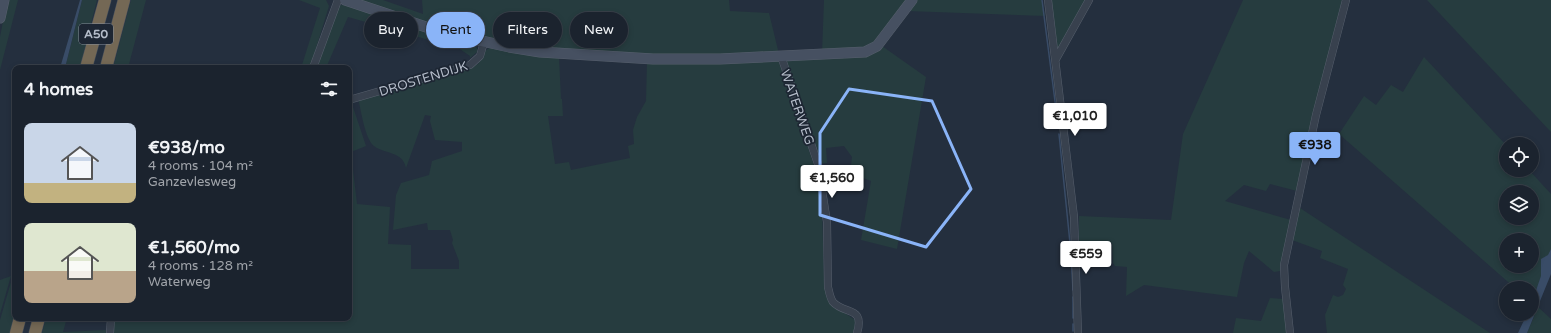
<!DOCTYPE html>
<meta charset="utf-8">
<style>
body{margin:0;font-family:"Varela Round",sans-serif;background:#282f3a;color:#f1f3f6;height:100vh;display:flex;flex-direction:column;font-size:15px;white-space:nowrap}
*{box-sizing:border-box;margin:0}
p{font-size:13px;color:#a0a4aa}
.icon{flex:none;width:22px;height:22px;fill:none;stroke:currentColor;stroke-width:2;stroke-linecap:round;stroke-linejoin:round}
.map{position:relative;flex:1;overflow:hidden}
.sheet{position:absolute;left:12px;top:65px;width:340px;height:256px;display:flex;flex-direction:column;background:#1b232e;border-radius:8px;box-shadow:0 2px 6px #0003,0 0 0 1px #39404a}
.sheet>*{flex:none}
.hud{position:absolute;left:364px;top:12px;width:380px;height:36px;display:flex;gap:8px}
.tools{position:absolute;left:1499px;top:137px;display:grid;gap:8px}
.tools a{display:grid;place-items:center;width:40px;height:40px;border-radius:50%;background:#1b232e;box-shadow:0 2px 6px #0003,0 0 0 1px #39404a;font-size:20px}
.price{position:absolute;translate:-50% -34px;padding:0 9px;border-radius:4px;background:#fff;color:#222;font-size:13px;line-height:26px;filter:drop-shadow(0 1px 2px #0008)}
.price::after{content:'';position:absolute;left:50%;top:24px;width:12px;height:9px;margin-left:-6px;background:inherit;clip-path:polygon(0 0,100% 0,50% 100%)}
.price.selected{background:#8ab4f8;color:#111}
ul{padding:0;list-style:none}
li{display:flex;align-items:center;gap:12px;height:100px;padding:0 12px}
li span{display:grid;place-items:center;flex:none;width:112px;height:80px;border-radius:8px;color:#555}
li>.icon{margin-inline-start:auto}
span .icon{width:48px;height:48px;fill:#fffc;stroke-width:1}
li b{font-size:17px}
h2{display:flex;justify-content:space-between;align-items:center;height:48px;padding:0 12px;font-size:17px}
.pill{padding:0 14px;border-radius:18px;background:#1b232e;box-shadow:0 2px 6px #0003,0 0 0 1px #39404a;font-size:14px;line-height:36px}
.pill.selected{background:#8ab4f8;color:#111}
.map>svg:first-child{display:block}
</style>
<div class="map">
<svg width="1551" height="333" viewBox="0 0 1551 333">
<rect width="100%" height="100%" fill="#242f3e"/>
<path fill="#263c3f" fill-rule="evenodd" d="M7,0h11l-18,70v-33z
M82,0h15l-17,68h-15z
M131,0h15l-18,68h-15z
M299,0h27l3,6 -19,62h-9l19,-60z
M354,0h29l40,14 -1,-14h307l1,11 39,2 9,37 -1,4 -82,3 -158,-9 -99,-20z
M824,0h84l-36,47 -50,6z
M916,0h126l3,16 -138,-5z
M1050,0h36l-30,53z
M1243,0h99l-31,125 -14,66 -27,-7 -4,7 -22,-6 -19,16 66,19 -11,51 -6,1 -25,-21 -5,12 -7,34 -93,-12 -18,11 1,-29 -12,-1 -2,-3 -1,-20h-33v-27l92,4 12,-86z
M1427,0h124v132z
M344,4l128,39 5,5v4l-7,6v-2l-16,-11 -4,-7 -12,3 -9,-1 -81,-23 -22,51h-11l22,-61z
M882,46l44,31 -29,172 -36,-9 10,-59 -21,-8 2,-16 -8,-11 -18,2 1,15 -8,1 -34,-105z
M489,48l70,9 2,42h1l1,17h-15l7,48 14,-2 2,8 59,-12 -2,-12 6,-2 -1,-14 4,-13 9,-16 1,-40 131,-2 37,109 7,40 2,71 9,26 22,15 -1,13h-741v-15h236v-217h2l15,45 -15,6 6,52 33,3 -2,37 23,1v24h48v-8l-7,-18 1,-3 -3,-10h-22l-1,-7 -34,7 3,-35 5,-12 28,-8 3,-14 30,-10v-9l-27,-2 -5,-19 1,-5 -6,-1 -19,53c-3,-17 -22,-14 -32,-22 -9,-7 -13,-36 -16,-48l120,-34 7,-13z
M1424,57l82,88v25h23l22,24v55l-18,51 -1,-12h-17l-176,-154 25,-38 12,9 15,-20 12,7zM1506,192h26v26h-26zM1506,240h26v26h-26z
M1300,208l190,125h-163l-2,-18 8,-20 5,2 5,-2 3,-6 -3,-4 5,-16 -28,-11 2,-7 -30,-11z
M15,268v45l-5,20h-10v-13z
M11,276l-11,38v-34z
M1270,298l13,1 4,34h-54l3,-15 25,3z
M1538,307l13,12v14h-24z
M46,318h21l-4,14 43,-2v3h-64z"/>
<path fill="#394c67" d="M80,0h2l-17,68h-5z
M1551,249v25l-24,59h-9l9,-19h5v-12l9,-26v-17l7,-4z"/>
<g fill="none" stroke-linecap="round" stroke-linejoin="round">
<path stroke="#394c67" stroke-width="1.5" d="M1042,0l14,109
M1056,113l2,14
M1059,134l12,119 2,37
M1073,297v21
M1073,324v7"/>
<g stroke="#565f6c" stroke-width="8">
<path id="street" d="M1048,0l26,217 4,116
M781,56l37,108 9,58 1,65c1,4 2,11 5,15 12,13 32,4 24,31
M1056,59l33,-59
M313,68l25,-68
M349,100l121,-35 10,-9 4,-14
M110,333l1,-15
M1290,333l-5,-46 -1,-22 32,-150 30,-115"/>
</g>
<g stroke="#565f6c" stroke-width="11">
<path id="secondary" d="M345,0l96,32 68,15 31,5 113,7h67l145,-7 12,-6 35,-46
M0,18l4,-18"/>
</g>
<g stroke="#434c59" stroke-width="13">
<path id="highway" d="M86,68l19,-68
M106,68l18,-68
M16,333l4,-15
M35,333l4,-15"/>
</g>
<use href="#street" stroke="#38414e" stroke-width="7"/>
<use href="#secondary" stroke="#465061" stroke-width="10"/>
<use href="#highway" stroke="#746855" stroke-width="12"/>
</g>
<path fill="none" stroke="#8ab4f8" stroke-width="3" stroke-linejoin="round" d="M849,89l83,12 39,88 -45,58 -106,-32v-82z"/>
<g text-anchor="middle" stroke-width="3.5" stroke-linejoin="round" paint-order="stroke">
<rect fill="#1d2633" stroke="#878f9c" stroke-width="1" x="79" y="24" width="34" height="20" rx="3"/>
<g font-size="12" font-weight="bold" fill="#b4bcc9">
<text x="96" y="38">A50</text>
</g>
<g font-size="13" fill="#b4bcc9" stroke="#1d2633">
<text transform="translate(423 78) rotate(-17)" y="5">DROSTENDIJK</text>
<text transform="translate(798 107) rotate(71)" y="5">WATERWEG</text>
</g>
</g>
</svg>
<div class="tools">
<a><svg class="icon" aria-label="locate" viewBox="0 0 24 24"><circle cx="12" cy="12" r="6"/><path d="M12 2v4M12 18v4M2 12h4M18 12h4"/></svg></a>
<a><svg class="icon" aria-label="layers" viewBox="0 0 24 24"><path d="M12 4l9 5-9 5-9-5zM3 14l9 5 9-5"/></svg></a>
<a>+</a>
<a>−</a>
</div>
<b class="price" style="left:1075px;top:137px">€1,010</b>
<b class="price selected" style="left:1315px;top:166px">€938</b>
<b class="price" style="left:832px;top:199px">€1,560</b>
<b class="price" style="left:1086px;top:275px">€559</b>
<div class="hud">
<a class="pill">Buy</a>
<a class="pill selected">Rent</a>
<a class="pill">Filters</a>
<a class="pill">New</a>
</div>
<section class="sheet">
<h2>4 homes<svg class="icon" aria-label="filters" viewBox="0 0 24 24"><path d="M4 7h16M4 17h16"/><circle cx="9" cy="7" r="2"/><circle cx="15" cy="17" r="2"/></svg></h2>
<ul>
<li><span style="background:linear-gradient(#c9d6e8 75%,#c2b280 0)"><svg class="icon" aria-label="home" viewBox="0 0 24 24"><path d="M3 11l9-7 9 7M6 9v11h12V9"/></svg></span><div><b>€938/mo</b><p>4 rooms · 104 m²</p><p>Ganzevlesweg</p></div></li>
<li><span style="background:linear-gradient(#dfe7d0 60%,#b9a48a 0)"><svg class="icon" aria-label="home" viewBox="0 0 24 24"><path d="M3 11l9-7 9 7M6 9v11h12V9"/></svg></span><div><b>€1,560/mo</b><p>4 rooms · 128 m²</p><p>Waterweg</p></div></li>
</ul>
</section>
</div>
